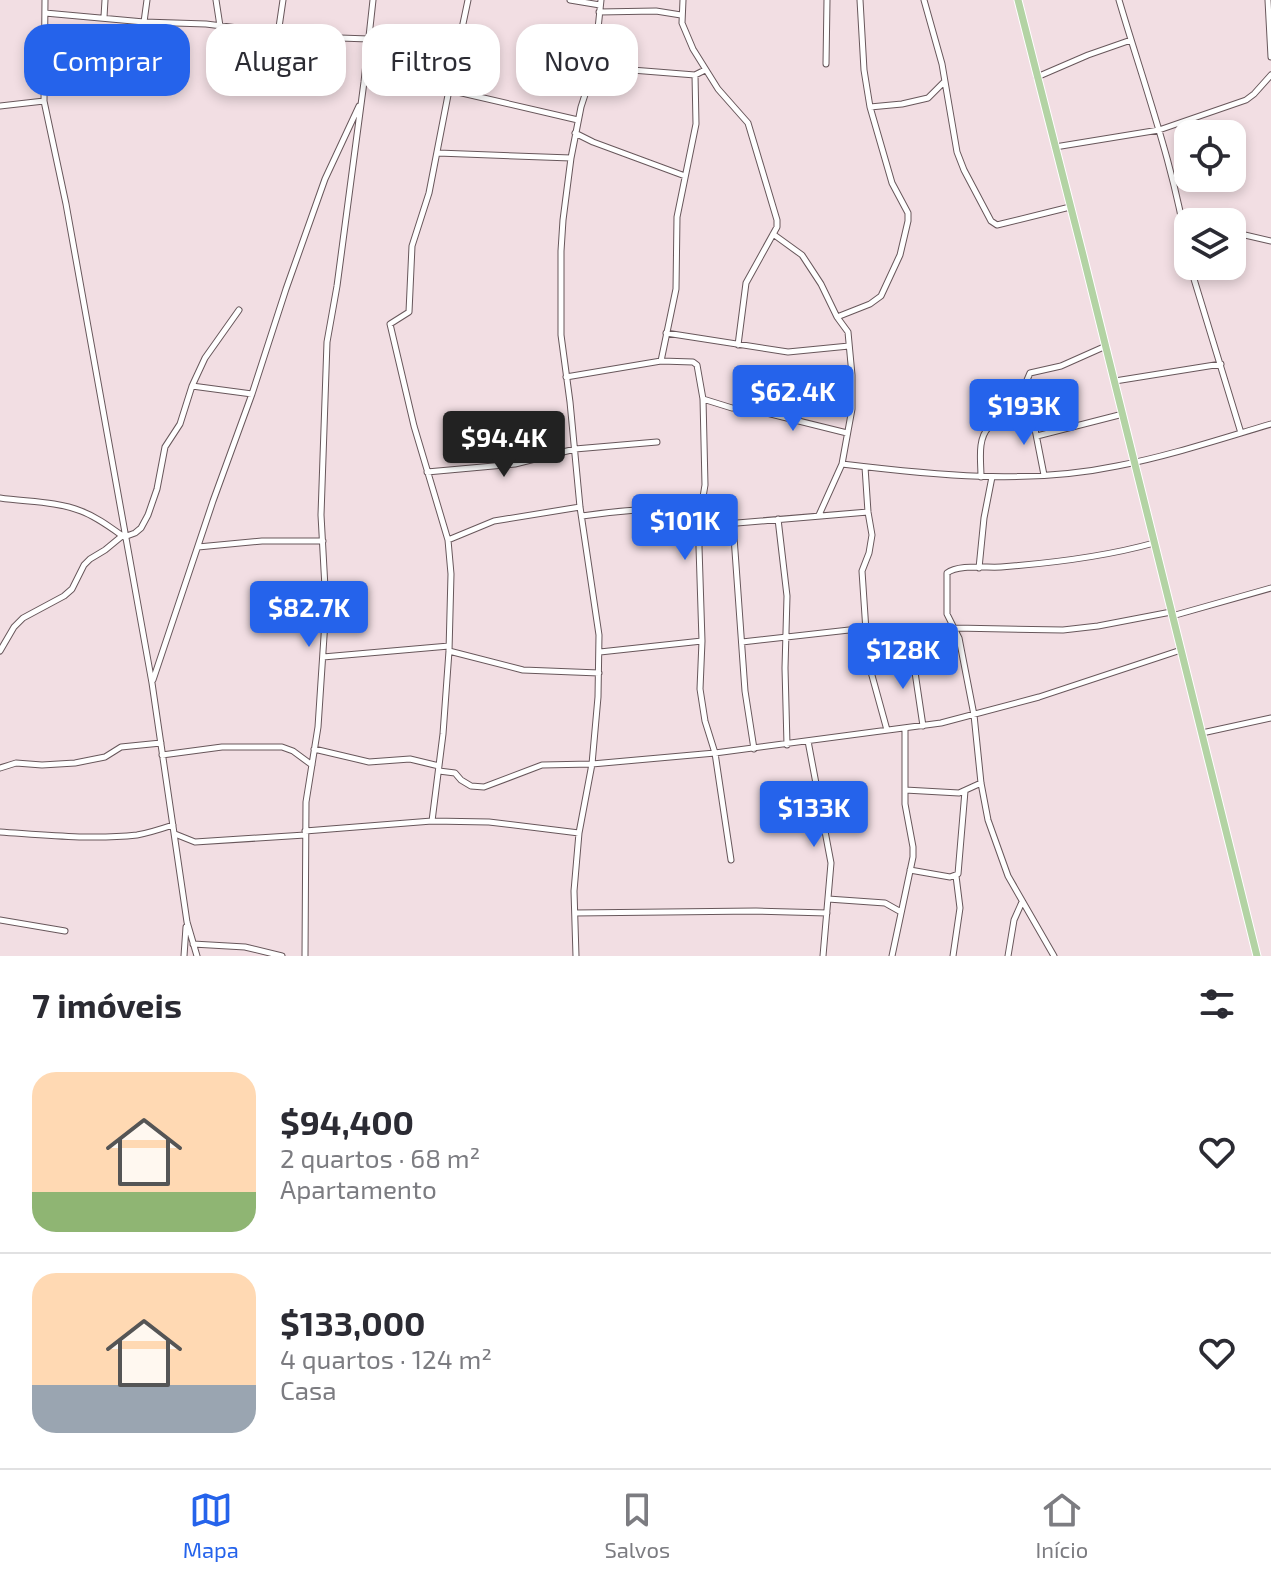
<!DOCTYPE html>
<html lang="pt">
<meta charset="utf-8">
<style>
body{margin:0;font-family:"Exo 2",sans-serif;background:#f2f2f3;color:#2b2b33;height:100vh;display:flex;flex-direction:column;font-size:30px;white-space:nowrap}
*{box-sizing:border-box;margin:0}
p{font-size:26px;color:#7c7c81}
.icon{flex:none;width:44px;height:44px;fill:none;stroke:currentColor;stroke-width:2;stroke-linecap:round;stroke-linejoin:round}
.map{position:relative;height:956px;overflow:hidden}
.panel{display:flex;flex-direction:column;background:#fff;flex:1}
.panel>*{flex:none}
.top-card{position:absolute;left:24px;top:24px;width:800px;height:72px;display:flex;gap:16px}
.buttons{position:absolute;left:1174px;top:120px;display:grid;gap:16px}
.buttons a{display:grid;place-items:center;width:72px;height:72px;border-radius:16px;background:#fff;box-shadow:0 4px 12px #0003;font-size:40px}
.price{position:absolute;translate:-50% -68px;padding:0 18px;border-radius:8px;background:#2563eb;color:#fff;font-size:26px;line-height:52px;filter:drop-shadow(0 2px 4px #0008)}
.price::after{content:'';position:absolute;left:50%;top:48px;width:24px;height:18px;margin-left:-12px;background:inherit;clip-path:polygon(0 0,100% 0,50% 100%)}
.price.on{background:#222;color:#fff}
ul{padding:0;list-style:none}
li{display:flex;align-items:center;gap:24px;height:200px;padding:0 32px}
li+li{border-top:2px solid #e1e1e2}
li span{display:grid;place-items:center;flex:none;width:224px;height:160px;border-radius:24px;color:#555}
li>.icon{margin-inline-start:auto}
span .icon{width:96px;height:96px;fill:#fffc;stroke-width:1}
li b{font-size:34px}
h2{display:flex;justify-content:space-between;align-items:center;height:96px;padding:0 32px;font-size:34px}
.chip{padding:0 28px;border-radius:24px;background:#fff;box-shadow:0 4px 12px #0003;font-size:28px;line-height:72px}
.chip.on{background:#2563eb;color:#fff}
.tabs{display:flex;justify-content:space-around;align-items:center;height:112px;border-top:2px solid #e1e1e2;background:#fff;font-size:22px;color:#7c7c81}
.tabs a{display:grid;justify-items:center;gap:4px}
.tabs .on{color:#2563eb}
.map>svg:first-child{display:block}
</style>
<div class="map">
<svg width="1271" height="956" viewBox="0 0 1271 956">
<rect width="100%" height="100%" fill="#f2dee3"/>
<g fill="none" stroke-linecap="round" stroke-linejoin="round">
<g stroke="#68575b" stroke-width="7">
<path id="minor" d="M45,0l-1,101 22,103 86,479 35,239 10,34
M216,0l4,26
M570,0l30,5
M683,0l-1,23 11,26 25,40 30,34 29,97v7l-31,56 -8,62
M924,0l18,64 15,88 7,18 27,51 6,4 73,-18
M1119,0c25,85 56,168 69,255
M1268,0l3,57
M599,12l57,-1 25,4
M45,13l99,9 62,2 105,13 58,2
M104,17l1,-17
M144,22l3,-22
M278,34l5,-34
M826,64l1,-64
M594,67l101,8 10,-5
M1037,77l51,-22 43,-15
M364,82l85,8 129,30
M0,106l44,-5
M870,107l32,-3 26,-6 16,-16
M575,133l18,9 92,34
M1055,147l104,-17 87,-30 8,-6 17,-19
M438,153l133,5
M1183,218l14,4
M1232,232l39,9
M773,234l29,21 19,29 16,33 11,15 4,43v34l-10,55 -23,51
M1190,266l51,167
M837,317l33,-13 11,-8 19,-41 8,-34v-8l-16,-30 -22,-76 -6,-37 -4,-70
M666,333l122,19 61,-6
M661,361l15,-72 1,-72 19,-93 -1,-49
M566,377l95,-16 32,1 4,3 6,34 2,86 -4,24 -2,38 3,94 -2,48 5,32 10,32 16,107
M1115,381l106,-17
M192,386l60,8
M703,399l29,9h14l101,25
M1032,414l12,61
M1037,436l86,-22
M842,464c91,11 184,21 275,2 52,-10 103,-27 154,-42
M865,467l3,45 4,23 -3,18 -7,18 6,90 19,69
M427,472l88,-8 60,-15 82,-7
M981,477c0,-16 -4,-38 8,-50l36,-8 6,-6 -4,-33 3,-7 31,-7 45,-20
M0,498c26,4 56,3 81,13 16,6 29,16 43,26l11,-4 6,-5 7,-13 9,-26 8,-42 15,-23 12,-38 13,-28 34,-48
M582,516c40,-6 79,-9 119,-7
M778,519l9,77 -2,72 2,77
M733,523l12,168 9,58
M701,526l167,-14
M448,540l46,-19 86,-14
M198,547l64,-6h61
M979,568l5,-50 8,-41
M1172,616l99,-28
M955,628l108,2 35,-4 73,-14
M742,642l125,-14
M0,651l14,-24 9,-9 41,-22 8,-7 12,-24 6,-6 15,-9 17,-14
M449,651l74,19 76,3
M600,652l102,-11
M912,652l11,74
M323,657l126,-11
M153,680l60,-179 39,-107 34,-105 39,-110 34,-73
M1202,733l69,-15
M808,741l23,122 -8,93
M314,749l55,13 41,-3 29,7
M162,755l60,-8h60l11,4 19,14
M0,768l16,-5 26,2 33,-2 30,-6 16,-10 40,-4
M439,771l16,2 6,7 10,6 13,1 58,-22 50,-1 123,-11 226,-30 98,-26 142,-47
M905,790l54,3 22,-10
M432,821l11,-87 6,-83 2,-77 -3,-34 -34,-114 -24,-102 19,-12 3,-66 17,-53 20,-103 19,-90
M305,831l127,-10 57,1 90,11
M0,832c45,3 91,8 137,3 12,-2 24,-6 36,-10
M175,834l20,8 110,-7
M910,870l40,7 8,-3 7,-83
M828,899l57,4 16,9
M575,913l181,-2 71,2
M0,920l65,11
M193,944l52,3 37,9
M184,956l2,-29
M305,956l1,-154 12,-75 8,-121 -5,-91 6,-173 10,-56 27,-204 9,-82
M576,956l-2,-65 5,-58 13,-69 6,-67 1,-62 -19,-128 -10,-105 -9,-67v-84l2,-31 8,-62 10,-51 13,-40 7,-67
M892,956l21,-99v-10l-8,-43v-76
M953,956l7,-48 -4,-32
M1008,956l6,-36 8,-18
M1054,956l-46,-80 -20,-56 -7,-37 -7,-68 -15,-77 -12,-24v-41c11,-9 40,-5 54,-6 52,-4 103,-10 153,-24"/>
</g>
<g stroke="#fff" stroke-width="9">
<path id="major" d="M1018,0l65,255 174,701"/>
</g>
<use href="#minor" stroke="#fff" stroke-width="5"/>
<use href="#major" stroke="#b3d3a4" stroke-width="7"/>
</g>
</svg>
<div class="buttons">
<a><svg class="icon" aria-label="locate" viewBox="0 0 24 24"><circle cx="12" cy="12" r="6"/><path d="M12 2v4M12 18v4M2 12h4M18 12h4"/></svg></a>
<a><svg class="icon" aria-label="layers" viewBox="0 0 24 24"><path d="M12 4l9 5-9 5-9-5zM3 14l9 5 9-5"/></svg></a>
</div>
<b class="price" style="left:793px;top:433px">$62.4K</b>
<b class="price" style="left:1024px;top:447px">$193K</b>
<b class="price on" style="left:504px;top:479px">$94.4K</b>
<b class="price" style="left:685px;top:562px">$101K</b>
<b class="price" style="left:309px;top:649px">$82.7K</b>
<b class="price" style="left:903px;top:691px">$128K</b>
<b class="price" style="left:814px;top:849px">$133K</b>
<div class="top-card">
<a class="chip on">Comprar</a>
<a class="chip">Alugar</a>
<a class="chip">Filtros</a>
<a class="chip">Novo</a>
</div>
</div>
<section class="panel">
<h2>7 imóveis<svg class="icon" aria-label="filters" viewBox="0 0 24 24"><path d="M4 7h16M4 17h16"/><circle cx="9" cy="7" r="2"/><circle cx="15" cy="17" r="2"/></svg></h2>
<ul>
<li><span style="background:linear-gradient(#ffd9b3 75%,#8fb573 0)"><svg class="icon" aria-label="home" viewBox="0 0 24 24"><path d="M3 11l9-7 9 7M6 9v11h12V9"/></svg></span><div><b>$94,400</b><p>2 quartos · 68 m²</p><p>Apartamento</p></div><svg class="icon" aria-label="heart" viewBox="0 0 24 24"><path d="M12 20l-8-8c-3-5 5-10 8-4 3-6 11-1 8 4z"/></svg></li>
<li><span style="background:linear-gradient(#ffd9b3 70%,#9aa5b1 0)"><svg class="icon" aria-label="home" viewBox="0 0 24 24"><path d="M3 11l9-7 9 7M6 9v11h12V9"/></svg></span><div><b>$133,000</b><p>4 quartos · 124 m²</p><p>Casa</p></div><svg class="icon" aria-label="heart" viewBox="0 0 24 24"><path d="M12 20l-8-8c-3-5 5-10 8-4 3-6 11-1 8 4z"/></svg></li>
</ul>
</section>
<nav class="tabs">
<a class="on"><svg class="icon" aria-label="map" viewBox="0 0 24 24"><path d="M3 6l6-2 6 2 6-2v14l-6 2-6-2-6 2zM9 4v14M15 6v14"/></svg>Mapa</a>
<a><svg class="icon" aria-label="saved" viewBox="0 0 24 24"><path d="M7 4h10v16l-5-4-5 4z"/></svg>Salvos</a>
<a><svg class="icon" aria-label="home" viewBox="0 0 24 24"><path d="M3 11l9-7 9 7M6 9v11h12V9"/></svg>Início</a>
</nav>
